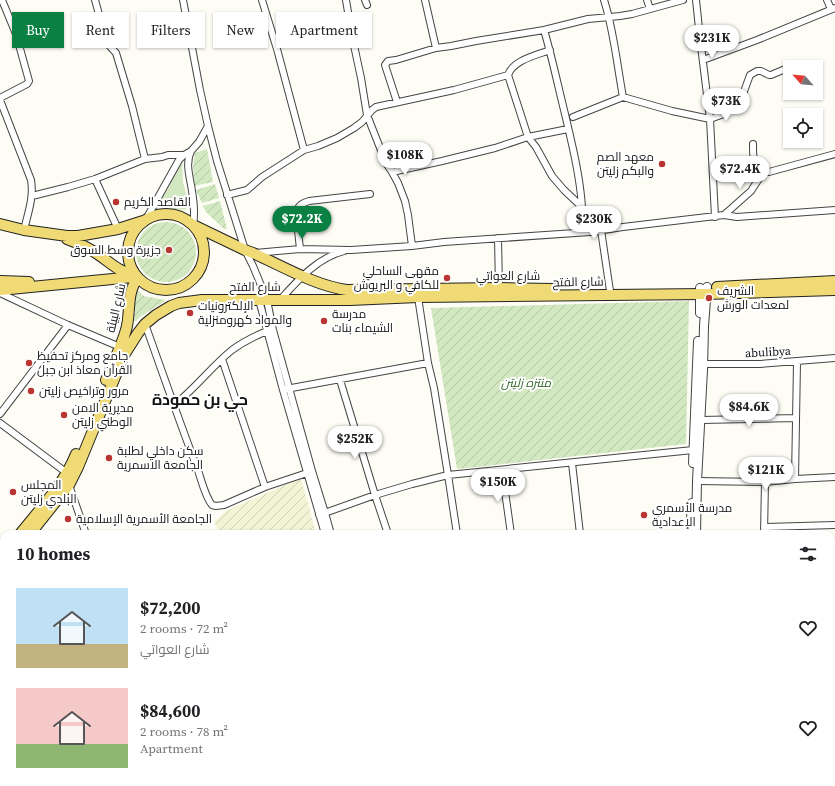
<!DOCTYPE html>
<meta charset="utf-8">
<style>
body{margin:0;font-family:"Source Serif 4",Cairo,serif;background:#f2f2f2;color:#202124;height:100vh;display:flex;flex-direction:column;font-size:15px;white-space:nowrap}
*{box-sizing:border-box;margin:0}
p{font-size:13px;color:#757577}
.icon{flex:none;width:22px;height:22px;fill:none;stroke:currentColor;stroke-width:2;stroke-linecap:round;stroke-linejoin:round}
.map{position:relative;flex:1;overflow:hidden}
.drawer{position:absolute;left:0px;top:530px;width:835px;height:256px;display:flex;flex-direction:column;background:#fff;border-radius:12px 12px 0 0;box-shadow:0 1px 3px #0004}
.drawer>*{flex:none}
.guide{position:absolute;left:12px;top:12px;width:400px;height:36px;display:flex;gap:8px}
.needle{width:26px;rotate:297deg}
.buttons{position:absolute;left:783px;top:60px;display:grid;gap:8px}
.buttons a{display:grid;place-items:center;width:40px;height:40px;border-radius:0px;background:#fff;box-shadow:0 1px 3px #0004;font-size:20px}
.price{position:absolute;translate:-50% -34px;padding:0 9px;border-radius:14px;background:#fff;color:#222;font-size:13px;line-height:26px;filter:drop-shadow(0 1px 2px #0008)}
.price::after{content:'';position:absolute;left:50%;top:24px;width:12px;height:9px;margin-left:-6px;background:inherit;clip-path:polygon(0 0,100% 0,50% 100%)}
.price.on{background:#0b8043;color:#fff}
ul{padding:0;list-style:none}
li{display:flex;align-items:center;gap:12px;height:100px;padding:0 16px}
li span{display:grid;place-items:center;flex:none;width:112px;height:80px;border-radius:0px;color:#555}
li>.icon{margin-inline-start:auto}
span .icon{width:48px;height:48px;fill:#fffc;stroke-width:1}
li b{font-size:17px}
h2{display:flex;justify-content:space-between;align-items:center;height:48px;padding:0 16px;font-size:17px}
.pill{padding:0 14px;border-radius:0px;background:#fff;box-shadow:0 1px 3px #0004;font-size:14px;line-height:36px}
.pill.on{background:#0b8043;color:#fff}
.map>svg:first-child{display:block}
</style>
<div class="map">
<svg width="835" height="786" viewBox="0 0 835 786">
<defs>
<pattern id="farmland-furrows" width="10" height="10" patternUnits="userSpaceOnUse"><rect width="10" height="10" fill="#f3f3d6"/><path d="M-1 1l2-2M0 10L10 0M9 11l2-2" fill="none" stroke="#cfcfb7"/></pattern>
<pattern id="garden-furrows" width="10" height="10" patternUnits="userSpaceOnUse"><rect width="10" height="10" fill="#d2e8c0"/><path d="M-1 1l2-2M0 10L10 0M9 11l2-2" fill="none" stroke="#b3c6a4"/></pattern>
</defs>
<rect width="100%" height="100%" fill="#fefdf5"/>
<path fill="url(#farmland-furrows)" d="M301,478l15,56h-82l-4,-4 -11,2 -5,-10 12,-11z"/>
<path fill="#d2e8c0" d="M182,160l1,22 6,22 -1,3 -3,3 -24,-3 -5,-3 12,-15 10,-25z"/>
<path fill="url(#garden-furrows)" d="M207,149l6,33 -19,4 -1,-21 2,-12z
M215,184l4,14 -17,5 -6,-13z
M220,201l7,28h-3l-18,-17 -3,-6z
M136 252a30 30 0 1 1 60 0a30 30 0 1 1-60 0Z
M137,290l7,6 21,4v1l-25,16 -4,4h-3v-3l2,-5 -1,-20z
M689,301l-3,143 -229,25 -26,-161z"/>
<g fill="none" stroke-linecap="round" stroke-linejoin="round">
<g stroke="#444" stroke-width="8">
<path id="minor" d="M95,0l12,43 9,10 16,53 13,53
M262,0l15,49 27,101
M346,0l6,36 9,42 6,37 19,48 6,9 6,11 7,18 3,14 4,31
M365,0l2,5
M425,0l11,48
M604,0c10,31 13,65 19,97
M647,0l3,9
M696,0l4,38 10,81 5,98
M827,0l4,9
M550,50c-13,5 -37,10 -42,25l20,62 8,10 16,29 12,14 18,17 4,7 4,18
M703,60l54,-20 78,-32
M0,98l27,-14 2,-3 -13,-47 -14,-34
M0,100l31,80c3,17 -3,33 -7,50
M397,102l-12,-37 3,-4 8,-1 40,-12 15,-2 25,-5 68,-11
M573,117l50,-20 49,14 38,8 11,-4 12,-9 9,-9 8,-22 7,-4h4l8,4h2l19,-8
M208,126l9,35 28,89 8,16 14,34 6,30 39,141 13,42 6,21
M753,144c0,14 -1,26 16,28l66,-18
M191,151c-6,13 -1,26 1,40 2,11 3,23 1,34
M392,172l50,-11 53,-13 33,-11 40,-8
M95,179l23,50
M227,195l20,-5 15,-13 42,-27 14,-4 19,-8 17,-10 8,-6 10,-12 4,-3 78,-17 29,-8 25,-7
M32,196l36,-9 27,-8 50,-20 17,-2 6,-2h16l7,-4 8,-9 9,-16 -8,-36 -17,-90
M582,207c-2,-31 -10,-63 -17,-93 -7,-28 -13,-57 -21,-84l44,-11 22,-2 10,-1 12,-2 51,-14
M724,215l27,-24 13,-20
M145,221l20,-36 14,-25 5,-5
M601,230l9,61
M498,238l1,50
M300,249l-4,-37c3,-7 6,-9 13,-11l61,-7
M255,253l45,-4 51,1 61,-4 32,-4 146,-10 33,-5 101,-12 13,2 98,-7
M0,293l68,32 52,22
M418,297l10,66 6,25 14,87 9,59
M259,300l24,90 42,144
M280,300c18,-20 37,-42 64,-49
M145,324c17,47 33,94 51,141 5,12 8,30 16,40l4,1 8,-1 41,-18 42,-14
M222,359l43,128
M703,364h57l75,-6
M340,380l35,115 13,39
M286,389l142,-26
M174,405c21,-16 37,-38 58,-55 11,-8 23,-14 35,-19
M0,414l68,-89
M701,420l95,-2
M0,423l67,50
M572,463l8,71
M502,470l9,64
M795,479l2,-117
M697,481l68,1 30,-3 40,-2
M69,485l17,49
M319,515l56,-20 37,-11 36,-9 245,-25
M765,527l70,-2
M764,534l1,-52
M831,558h4
M0,658l4,-1
M831,675h4
M0,723l4,-2
M831,730l4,1
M0,754l4,7
M0,768l4,-4
M24,782l4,4
M154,782l1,4
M271,782l2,4
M334,782l2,4
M400,782l1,4
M479,782l1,4
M586,782l1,4
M738,782v4
M792,782v4
M522,785l7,-3
M42,786l3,-4
M246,786l11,-4
M411,786l14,-4
M615,786v-4"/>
</g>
<g stroke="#444" stroke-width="10">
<path id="tertiary" d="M700,313v-25
M693,463l5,-122
M690,534l2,-31
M696,534l1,-53 6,-111 1,-44 3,-39
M677,786l1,-4
M683,786l1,-4"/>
</g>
<g stroke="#333" stroke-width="10">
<path id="secondary" d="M831,621h4
M119,786l4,-4"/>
</g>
<g stroke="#222" stroke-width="12">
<path id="primary" d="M128 252a38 38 0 1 1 76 0a38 38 0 1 1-76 0Z
M0,224l24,6 43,6h11l40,-7 25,-8
M193,225l52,25 8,3c29,13 63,33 94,37l152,-2 54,1
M67,239c11,4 22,9 32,16 13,9 20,17 36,20
M0,281l29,1
M717,287l118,-6
M0,290l133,-13
M106,380c7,-17 15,-33 20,-50 5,-17 0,-38 12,-52
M20,534c20,-25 44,-50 56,-80
M30,534l39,-49 9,-18 46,-112 14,-22 7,-9 11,-9 15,-9 8,-3 23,-3h148l68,-3 288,-3 129,-4
M0,560l4,-6
M0,571l4,-5"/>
</g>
<use href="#minor" stroke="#fff" stroke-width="6"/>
<use href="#tertiary" stroke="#fff" stroke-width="8"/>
<use href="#secondary" stroke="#f9f7b5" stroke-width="9"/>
<use href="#primary" stroke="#efda75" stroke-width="10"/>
</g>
<g fill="#b83531" stroke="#fff" stroke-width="1.5">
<circle cx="662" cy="164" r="4"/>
<circle cx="116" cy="202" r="4"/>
<circle cx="169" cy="250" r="4"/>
<circle cx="447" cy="278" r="4"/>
<circle cx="709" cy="298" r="4"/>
<circle cx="190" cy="313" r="4"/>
<circle cx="324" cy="321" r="4"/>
<circle cx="29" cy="363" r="4"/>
<circle cx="31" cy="391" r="4"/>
<circle cx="64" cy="415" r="4"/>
<circle cx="109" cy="458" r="4"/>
<circle cx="13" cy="492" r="4"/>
<circle cx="644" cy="515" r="4"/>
<circle cx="68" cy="519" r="4"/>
</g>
<g text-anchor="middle" stroke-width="4" stroke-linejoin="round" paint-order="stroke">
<g font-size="12" fill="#111" stroke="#fff" text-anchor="start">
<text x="654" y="161" text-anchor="end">معهد الصم<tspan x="654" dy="14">والبكم زليتن</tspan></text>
<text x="124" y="206">القاصد الكريم</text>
<text x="161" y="254" text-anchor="end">جزيرة وسط السوق</text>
<text x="439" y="275" text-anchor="end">مقهى الساحلي<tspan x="439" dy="14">للكافي و البريوش</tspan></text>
<text x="717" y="295">الشريف<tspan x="717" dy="14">لمعدات الورش</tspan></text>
<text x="198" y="310">الإلكترونيات<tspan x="198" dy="14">والمواد كهرومنزلية</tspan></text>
<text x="332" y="318">مدرسة<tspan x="332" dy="14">الشيماء بنات</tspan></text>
<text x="37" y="360">جامع ومركز تحفيظ<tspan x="37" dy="14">القرآن معاذ ابن جبل</tspan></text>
<text x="39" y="395">مرور وتراخيص زليتن</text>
<text x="72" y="412">مديرية الامن<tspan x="72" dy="14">الوطني زليتن</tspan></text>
<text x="117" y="455">سكن داخلي لطلبة<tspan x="117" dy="14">الجامعة اﻻسمرية</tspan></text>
<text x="21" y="489">المجلس<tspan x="21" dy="14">البلدي زليتن</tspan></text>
<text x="652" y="512">مدرسة الأسمري<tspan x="652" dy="14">الإعدادية</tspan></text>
<text x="76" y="523">الجامعة الأسمرية الإسلامية</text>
</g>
<g font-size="12" fill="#111" stroke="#fff">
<text x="508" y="280">شارع العواتي</text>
<text transform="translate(578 282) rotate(-1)" y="4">شارع الفتح</text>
<text x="255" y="291">شارع الفتح</text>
<text transform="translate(116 308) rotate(-77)" y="4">شارع البيئة</text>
<text transform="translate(768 352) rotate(-3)" y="4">abulibya</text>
</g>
<g font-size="12" font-style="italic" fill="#2d6524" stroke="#fff">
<text x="526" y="387">منتزه زليتن</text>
</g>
<g font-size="16" font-weight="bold" fill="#111" stroke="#fff">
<text x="200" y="405">حي بن حمودة</text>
</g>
</g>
</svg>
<div class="buttons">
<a><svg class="needle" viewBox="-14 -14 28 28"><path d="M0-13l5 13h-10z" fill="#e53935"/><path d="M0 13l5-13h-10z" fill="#757577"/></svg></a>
<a><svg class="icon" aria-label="locate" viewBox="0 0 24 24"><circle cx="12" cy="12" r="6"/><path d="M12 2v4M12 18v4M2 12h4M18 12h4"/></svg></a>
</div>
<b class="price" style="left:712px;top:59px">$231K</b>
<b class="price" style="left:726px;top:122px">$73K</b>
<b class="price" style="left:405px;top:176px">$108K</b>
<b class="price" style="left:740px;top:190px">$72.4K</b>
<b class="price on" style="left:302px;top:240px">$72.2K</b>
<b class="price" style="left:594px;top:240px">$230K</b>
<b class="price" style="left:749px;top:428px">$84.6K</b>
<b class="price" style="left:355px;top:460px">$252K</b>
<b class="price" style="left:766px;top:491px">$121K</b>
<b class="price" style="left:498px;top:503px">$150K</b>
<div class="guide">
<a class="pill on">Buy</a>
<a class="pill">Rent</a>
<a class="pill">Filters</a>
<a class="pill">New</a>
<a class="pill">Apartment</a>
</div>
<section class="drawer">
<h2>10 homes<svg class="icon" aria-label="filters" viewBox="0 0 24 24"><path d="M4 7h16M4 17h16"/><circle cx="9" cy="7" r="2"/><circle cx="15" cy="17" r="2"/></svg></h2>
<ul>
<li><span style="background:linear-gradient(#bfe0f5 70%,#c2b280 0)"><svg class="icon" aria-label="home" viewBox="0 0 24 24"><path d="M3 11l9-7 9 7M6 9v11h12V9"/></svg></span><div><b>$72,200</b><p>2 rooms · 72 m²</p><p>شارع العواتي</p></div><svg class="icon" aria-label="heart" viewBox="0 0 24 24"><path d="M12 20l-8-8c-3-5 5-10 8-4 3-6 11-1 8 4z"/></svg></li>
<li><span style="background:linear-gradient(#f6c9c9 70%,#8fb573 0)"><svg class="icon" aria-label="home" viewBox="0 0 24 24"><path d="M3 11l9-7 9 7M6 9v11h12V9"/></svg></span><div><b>$84,600</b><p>2 rooms · 78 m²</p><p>Apartment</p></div><svg class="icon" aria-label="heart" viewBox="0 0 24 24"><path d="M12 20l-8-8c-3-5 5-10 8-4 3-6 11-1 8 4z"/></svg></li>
</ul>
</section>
</div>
